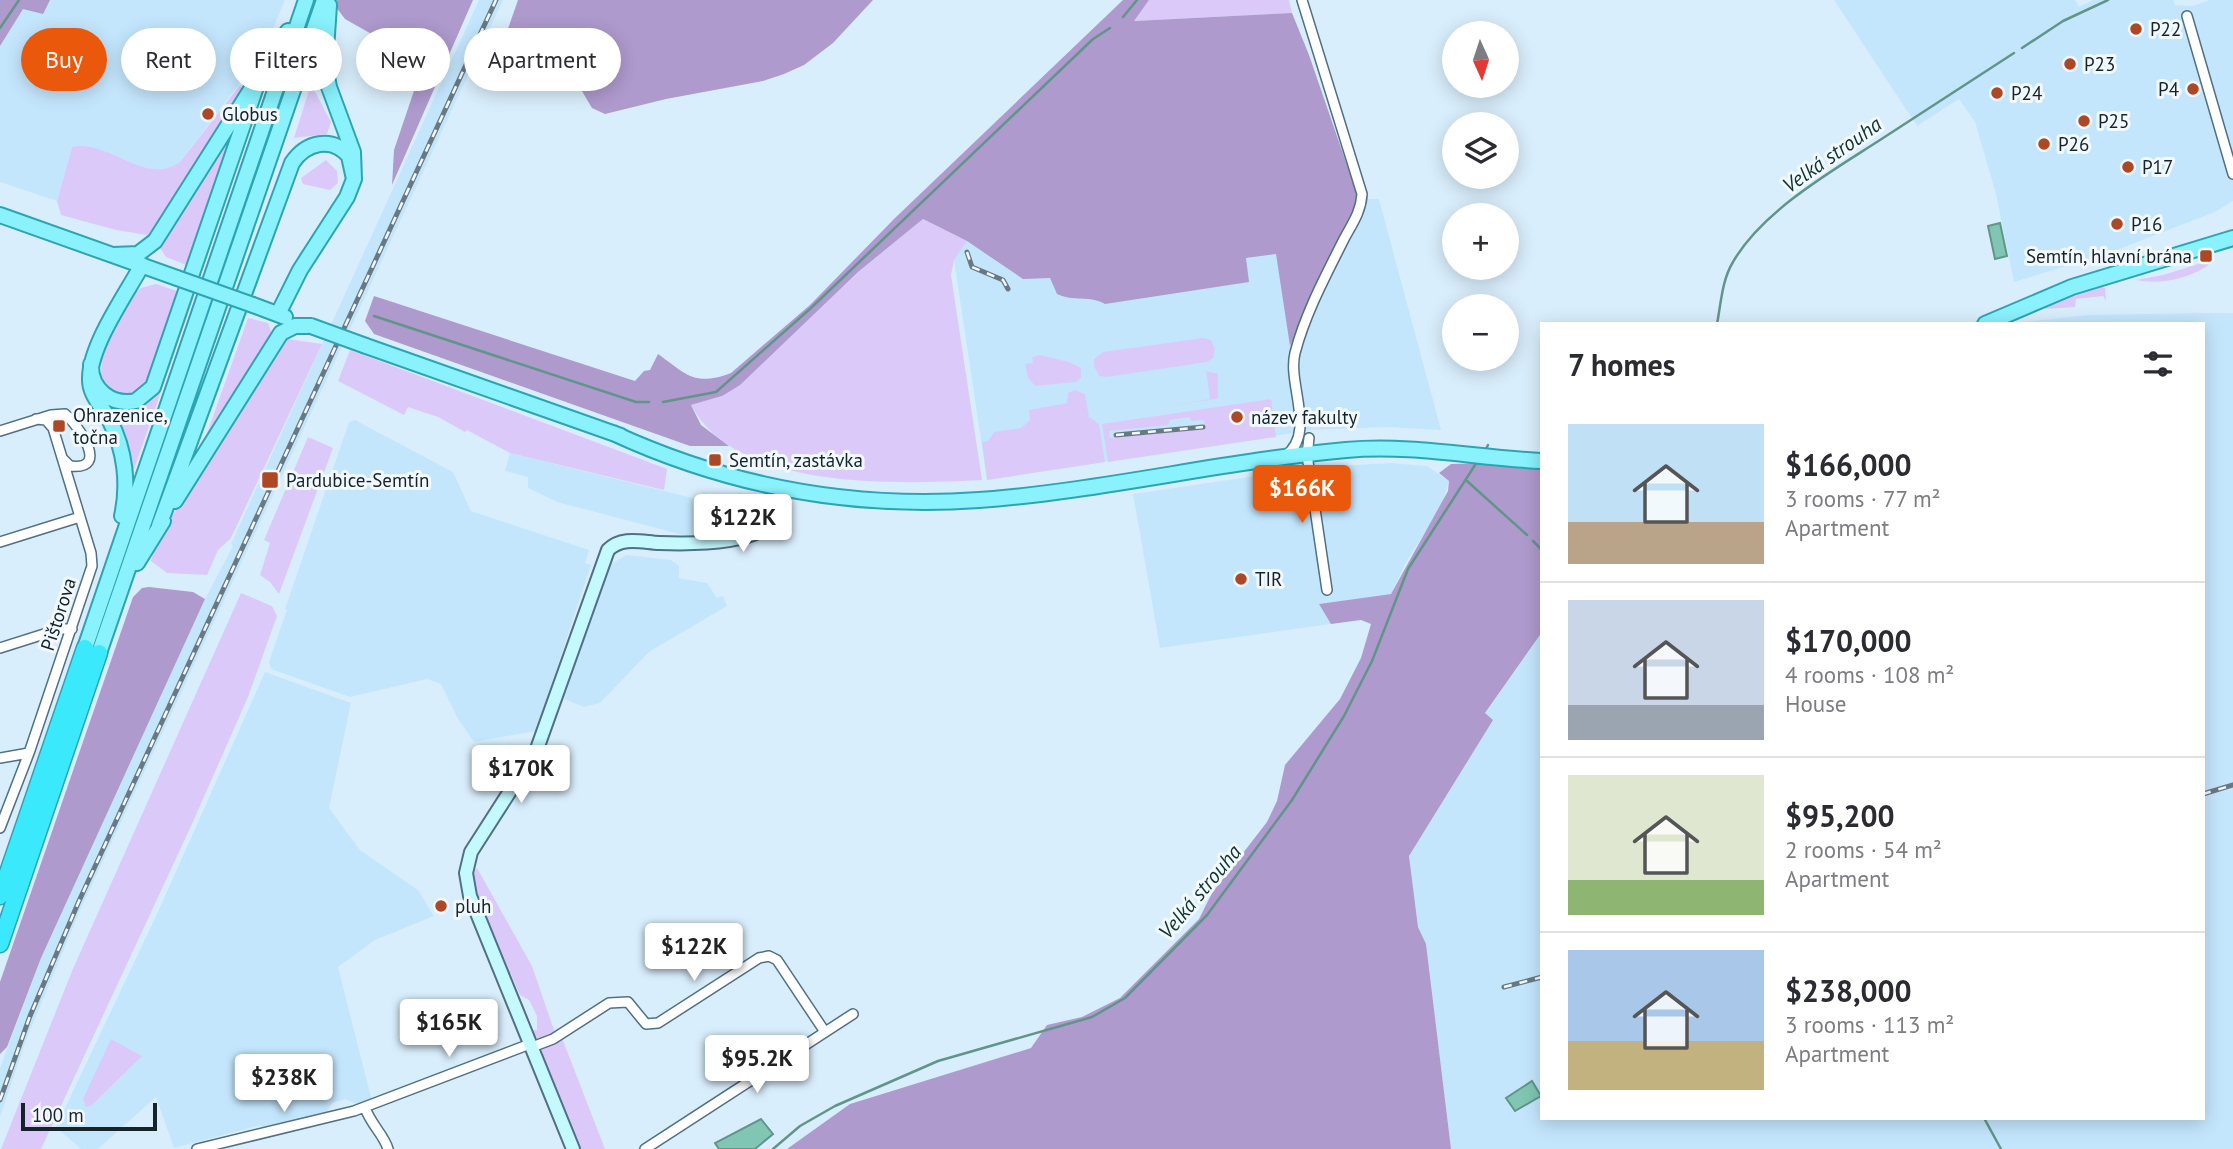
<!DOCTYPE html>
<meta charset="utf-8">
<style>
body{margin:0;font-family:"PT Sans",sans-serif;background:#f7f7f7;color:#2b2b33;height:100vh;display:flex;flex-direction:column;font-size:26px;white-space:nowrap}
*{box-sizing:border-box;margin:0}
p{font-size:23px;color:#7c7c81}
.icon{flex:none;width:38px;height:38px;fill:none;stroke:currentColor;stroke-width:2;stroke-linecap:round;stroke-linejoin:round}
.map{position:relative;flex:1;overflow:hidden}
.panel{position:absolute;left:1540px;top:322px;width:665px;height:798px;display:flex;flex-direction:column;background:#fff;border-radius:0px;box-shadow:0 4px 18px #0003}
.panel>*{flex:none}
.hud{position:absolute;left:21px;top:28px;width:665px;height:63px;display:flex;gap:14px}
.needle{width:46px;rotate:177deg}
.controls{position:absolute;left:1442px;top:21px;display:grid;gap:14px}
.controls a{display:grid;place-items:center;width:77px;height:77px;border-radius:50%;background:#fff;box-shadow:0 4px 18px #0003;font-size:35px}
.scale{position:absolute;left:21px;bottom:18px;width:136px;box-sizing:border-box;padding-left:7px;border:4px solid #15232b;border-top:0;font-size:19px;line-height:24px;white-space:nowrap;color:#15232b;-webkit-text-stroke:5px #f2f9fe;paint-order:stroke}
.price{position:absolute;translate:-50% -60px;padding:0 16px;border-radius:7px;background:#fff;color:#222;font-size:23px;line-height:46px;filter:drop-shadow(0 2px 4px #0008)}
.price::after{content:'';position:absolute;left:50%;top:42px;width:21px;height:16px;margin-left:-10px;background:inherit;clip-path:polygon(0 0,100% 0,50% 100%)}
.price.current{background:#ea580c;color:#fff}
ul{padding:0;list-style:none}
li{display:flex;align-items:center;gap:21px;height:175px;padding:0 28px}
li+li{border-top:2px solid #e1e1e2}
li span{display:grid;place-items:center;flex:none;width:196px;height:140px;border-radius:0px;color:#555}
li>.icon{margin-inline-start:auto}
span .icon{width:84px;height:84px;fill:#fffc;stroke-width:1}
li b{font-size:30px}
h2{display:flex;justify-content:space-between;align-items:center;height:84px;padding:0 28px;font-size:30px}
.chip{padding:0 24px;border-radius:32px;background:#fff;box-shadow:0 4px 18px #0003;font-size:24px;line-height:63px}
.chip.current{background:#ea580c;color:#fff}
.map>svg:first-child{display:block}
</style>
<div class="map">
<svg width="2233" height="1149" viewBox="0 0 2233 1149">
<rect width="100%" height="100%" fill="#d9eefc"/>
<path fill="#c4e6fd" d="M0,0h285l-16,38 -20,33 -69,91 -9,6 -17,2 -82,-23 -15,54 -57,-19z
M479,0h24l-421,906 -56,134 -26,77v-49l41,-110 164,-359 28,-53 -2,-2z
M1834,0h241l4,7 14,-7h80l2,5 18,1 17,-6h23v201l-18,11 -106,41 -95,29 -18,-88 -21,-72 -16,-23 -42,27z
M982,155l376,44h21l62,231 -54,-3 -75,3 -325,50 -33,-220z
M2211,313h22v836h-782l-25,-205 -8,-17 -9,-71 83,-136 -7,-6 57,-82v486h661v-794l-179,-2 64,-7z
M355,420l98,52 18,39 118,39 -4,13 6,2 -55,166 -62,11 -16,-23 -17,-35 -14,-5 -77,18 -79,-28 -2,-7 18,-52 -2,-1 64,-187z
M510,453l211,52 7,5v16l-8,7 -33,3 -130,-34 -29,-14v-11l-23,-6z
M1391,463l36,3 22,15 -7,24 -37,59 -14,30 -71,10 11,20 -171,24 -27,-154 182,-27z
M626,555l45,5 8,6v12l28,5 10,15 6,-2 4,10 -78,46 -49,51 -16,4 -20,-8 44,-133z
M265,672l86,31 -22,105 31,42 58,40 16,26 -59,24 -37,27 34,134 -13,4 -14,-6 -13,4 -5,9 -64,18 -2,-5 -87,23 -18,-51 -58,52h-17l-25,-22 101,-213z"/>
<path fill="#dbcaf9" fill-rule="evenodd" d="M1149,0h140l3,13 -159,8z
M311,84l20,38 -4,12 -33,4z
M240,85l4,8 -91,143 -37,-6 -55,-15 -4,-14 15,-54c37,-8 73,40 108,15z
M241,116l-52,150 -23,-9 -6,-9z
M326,160l11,11 1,12 -8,7 -27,-6 -2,-6z
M923,219l44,22 -13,19 -3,15 31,205c-85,4 -245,12 -291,-75l31,-9 136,-124z
M2208,261l3,2c-19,16 -52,22 -75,17l27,-5z
M156,284l24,8 -30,91 -16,13 -12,1 -16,-9 -5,-9 1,-27 31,-57 8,-7z
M2097,285l8,3 1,13 -3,-5 -27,3 -1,8 -30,2v-5z
M190,296l4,1 -60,172 -4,-1 -23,-63h31z
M248,318l20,5 4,11 -67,105z
M1203,338l8,2 4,9 -2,9 -6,4 -100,15 -8,-1 -5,-10v-7l9,-7z
M287,339l35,5 -91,194 -13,12 -11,25 -40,-2 -16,-12 4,-18 125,-198z
M350,350l317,119 -3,21 -154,-37 -43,-23 -2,2 -27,-15 -30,-10 -4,8 -66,-34z
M1040,355l29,7 12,6v10l-5,4 -41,4 -7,-8 -3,-14 8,-1 -1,-6z
M1206,371l12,3v24l-3,1 -47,7 42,-7z
M1075,390l10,4 4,23 10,7 6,38 -118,18 -5,-38 6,-1 6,-9 27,-4 9,-8 -1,-10 38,-7 1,-10z
M1271,399l5,38 -168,25 -6,-38zM1190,417l1,4 13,-1 1,9 -95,9 -1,-7 59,-6 2,-5z
M308,437l25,11 -54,146 -9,-12 -10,-7 10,-32 -6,-3z
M241,593l31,13 5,10 -29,81 -56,127 -151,325h-40l71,-178z
M477,868l55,98 23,67 -16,6 -5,-4 -1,-5h4v-14l-8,-16 -9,-5 -9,-21 -4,-3 -30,-72 -4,-27z
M562,1038l43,111h-26l-38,-95 1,-6z
M111,1039l31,17 -51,50 -5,1 -3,-8z"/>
<path fill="#ae9acd" d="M0,0h50l-7,14 -20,-5 -23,37z
M337,0h136l-81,185 2,-35 25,-74 -5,-18 -69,-39 -9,-12z
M518,0h355l-40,43 -29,22 -20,9 -21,7 -97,18 -61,15 -13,-6 -28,-47 -24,-21 -17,-3 -21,9z
M1123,0h26l-15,21 158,-8 17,42 50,145 -69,146 -14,-92 -30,4 3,24 -144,22c-15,-9 -32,-2 -48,-10l-7,-16 -27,1 -56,-38 -44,-22 -65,53 -118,113 -18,11 -31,9 10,20 28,21h-39l-316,-112 -9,-13 9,-25 261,85 9,-10 6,-1 8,-16c28,20 36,33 73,19l79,-68 84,-86z
M1489,463l53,5v164l-57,81 8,7 -84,136 9,71 8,17 25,205h-664l63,-45 181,-56 16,-23 35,-8 38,-19 79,-79 13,-26 55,-71 10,-21 8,-36 55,-66 21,-41 10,-34 -10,-4 -30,4 -12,-20 72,-10 57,-103 1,-10 -10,-8 12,-9z
M149,587l44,5 12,7 -164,359 -34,89 -7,7v-72l133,-385 9,-9z"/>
<path fill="#81c6b2" stroke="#61958a" stroke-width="2" d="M2000,223l7,33 -12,3 -7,-33z
M1532,1081l9,15 -26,15 -9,-13z
M761,1119l12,15 -18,15h-36l-4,-6z"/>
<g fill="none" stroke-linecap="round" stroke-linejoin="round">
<path stroke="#61958a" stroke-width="2.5" d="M1123,17l14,-17
M0,28l19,-28
M2022,48l41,-27 45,-21
M374,316l262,86h13
M1717,324c4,-21 5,-44 16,-62 29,-51 99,-91 147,-122 45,-29 90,-58 134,-87
M663,402l53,-10 95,-84 282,-269 17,-11
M1486,449l2,-4
M1467,481l60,54
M1533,541l9,9
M1984,1118l17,31
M773,1149l27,-23 35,-20 103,-45 154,-44 33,-19 82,-83 85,-115 52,-84 28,-55 36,-92 69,-107"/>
<g stroke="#507085" stroke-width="12">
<path id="street" d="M2187,16l46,158
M0,431l51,-16 14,-1c13,11 46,57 5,52l-7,-7
M1309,438l-2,17 20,135
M1285,456c32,-23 2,-72 10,-103 10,-39 31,-78 49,-114 8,-15 17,-27 18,-45l-60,-194
M0,542l80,-25
M0,648l60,-19h12
M0,758l29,-5
M0,828l29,-75 63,-187 -1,-13 -38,-125 -7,-8 -10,-1
M532,1047l21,-8 56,-36 19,-1 18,22 12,-1 101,-65 10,-2 8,4 48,72
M365,1108c7,18 19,27 23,41
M197,1149l157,-38 176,-67
M645,1149l208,-135"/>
</g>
<g stroke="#507085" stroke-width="16">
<path id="secondary" d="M573,1149l-103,-253 -4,-23 5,-21 66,-103 71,-199c14,-14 33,-8 51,-7 28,1 91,2 111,-19 9,-9 11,-23 14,-35"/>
</g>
<g stroke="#2da4b3" stroke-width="18">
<path id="primary" d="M0,215l177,63
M113,255l25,-1 17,-13 133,-210
M253,305l32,12
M278,314l22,-44 47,-73 7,-18 -1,-27 -24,-65 -4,-22 4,-60
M1985,324l87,-37 161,-49
M366,346l255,90
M91,364c-1,26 21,42 45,37l17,-14 105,-306
M613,433c115,53 239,76 366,67 123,-9 244,-39 367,-50 66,-6 130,8 196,11
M175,501l106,-168 14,-7h16
M122,516c7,-32 3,-66 -12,-95 -7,-14 -21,-26 -20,-43 0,-33 36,-84 52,-113
M159,526l133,-363c14,-21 40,-27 57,-7l5,23
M137,563l26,-42
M85,648l221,-648
M99,653l225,-653"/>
</g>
<g stroke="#2da4b3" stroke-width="19">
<path id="highway" d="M0,896l85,-248
M0,944l99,-291"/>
</g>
<use href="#street" stroke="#fff" stroke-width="9"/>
<use href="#secondary" stroke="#c4f9fe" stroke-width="12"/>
<use href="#primary" stroke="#89f2fd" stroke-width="14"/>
<use href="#highway" stroke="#3aeafc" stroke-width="16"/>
<g stroke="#697984" stroke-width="5">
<path id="rail" d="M967,252l5,15 31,13 5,9
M1116,435l87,-8
M2203,794l30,-9
M1504,987l38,-10
M0,1100l30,-84 49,-115 417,-901"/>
</g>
<use href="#rail" stroke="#f2f9fe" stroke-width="2.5" stroke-dasharray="8" stroke-linecap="butt"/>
<g stroke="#2da4b3" stroke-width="18" stroke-linecap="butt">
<path id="primary-bridge" d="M177,278l76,27
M311,326l55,20"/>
</g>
<use href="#primary-bridge" stroke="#89f2fd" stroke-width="14"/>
</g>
<g fill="#ae4723" stroke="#f2f9fe" stroke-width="2.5">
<circle cx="2136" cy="29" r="7"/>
<circle cx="2070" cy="64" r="7"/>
<circle cx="2193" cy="89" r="7"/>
<circle cx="1997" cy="93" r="7"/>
<circle cx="208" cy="114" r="7"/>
<circle cx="2084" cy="121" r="7"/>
<circle cx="2044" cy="144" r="7"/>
<circle cx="2128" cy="167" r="7"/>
<circle cx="2117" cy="224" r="7"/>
<rect x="2199" y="249" width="14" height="14" rx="3.5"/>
<circle cx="1237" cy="417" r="7"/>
<rect x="52" y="419" width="14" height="14" rx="3.5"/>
<rect x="708" y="453" width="14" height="14" rx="3.5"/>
<rect x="261" y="471" width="18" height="18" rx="3.5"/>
<circle cx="1241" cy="579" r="7"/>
<circle cx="441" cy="906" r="7"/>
</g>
<g text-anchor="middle" stroke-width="6" stroke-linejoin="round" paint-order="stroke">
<g font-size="19" fill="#15232b" stroke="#f2f9fe" text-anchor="start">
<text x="2150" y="36">P22</text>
<text x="2084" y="71">P23</text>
<text x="2179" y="96" text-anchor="end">P4</text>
<text x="2011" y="100">P24</text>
<text x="222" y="121">Globus</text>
<text x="2098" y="128">P25</text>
<text x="2058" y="151">P26</text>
<text x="2142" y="174">P17</text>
<text x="2131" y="231">P16</text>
<text x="2192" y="263" text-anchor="end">Semtín, hlavní brána</text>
<text x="73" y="422">Ohrazenice,<tspan x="73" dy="22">točna</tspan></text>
<text x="1251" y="424">název fakulty</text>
<text x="729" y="467">Semtín, zastávka</text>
<text x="286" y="487">Pardubice-Semtín</text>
<text x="1255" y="586">TIR</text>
<text x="455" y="913">pluh</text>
</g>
<g font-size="19" fill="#15232b" stroke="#f2f9fe">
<text transform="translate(58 614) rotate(-72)" y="7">Pištorova</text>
</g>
<g font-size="21" font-style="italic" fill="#13342b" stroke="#f2f9fe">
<text transform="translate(1832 155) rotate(-35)" y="7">Velká strouha</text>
<text transform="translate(1200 892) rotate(-50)" y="7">Velká strouha</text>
</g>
</g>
</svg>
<div class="controls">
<a><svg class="needle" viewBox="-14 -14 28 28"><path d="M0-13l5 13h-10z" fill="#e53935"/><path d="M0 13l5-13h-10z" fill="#7c7c81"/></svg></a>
<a><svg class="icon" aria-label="layers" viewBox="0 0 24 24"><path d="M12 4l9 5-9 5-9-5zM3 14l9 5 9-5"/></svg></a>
<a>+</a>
<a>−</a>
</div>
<div class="scale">100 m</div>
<b class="price current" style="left:1302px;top:525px">$166K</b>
<b class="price" style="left:743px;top:554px">$122K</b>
<b class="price" style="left:521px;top:805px">$170K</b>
<b class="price" style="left:694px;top:983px">$122K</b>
<b class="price" style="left:449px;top:1059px">$165K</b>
<b class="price" style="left:757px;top:1095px">$95.2K</b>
<b class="price" style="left:284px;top:1114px">$238K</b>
<div class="hud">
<a class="chip current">Buy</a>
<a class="chip">Rent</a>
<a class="chip">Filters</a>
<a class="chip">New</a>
<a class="chip">Apartment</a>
</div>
<section class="panel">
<h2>7 homes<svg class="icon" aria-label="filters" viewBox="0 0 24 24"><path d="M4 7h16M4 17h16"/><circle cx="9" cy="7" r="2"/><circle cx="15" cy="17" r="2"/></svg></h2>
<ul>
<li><span style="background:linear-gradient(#bfe0f5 70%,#b9a48a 0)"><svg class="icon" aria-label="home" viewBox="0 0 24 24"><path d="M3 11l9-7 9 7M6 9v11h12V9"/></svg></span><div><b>$166,000</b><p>3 rooms · 77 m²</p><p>Apartment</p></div></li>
<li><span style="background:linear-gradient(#c9d6e8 75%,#9aa5b1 0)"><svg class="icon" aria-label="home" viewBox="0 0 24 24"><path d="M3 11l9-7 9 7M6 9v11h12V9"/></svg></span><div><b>$170,000</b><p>4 rooms · 108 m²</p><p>House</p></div></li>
<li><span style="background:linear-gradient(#dfe7d0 75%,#8fb573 0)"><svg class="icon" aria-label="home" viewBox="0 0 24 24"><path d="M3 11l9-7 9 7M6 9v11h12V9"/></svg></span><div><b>$95,200</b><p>2 rooms · 54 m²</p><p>Apartment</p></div></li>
<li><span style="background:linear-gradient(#a9c7e8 65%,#c2b280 0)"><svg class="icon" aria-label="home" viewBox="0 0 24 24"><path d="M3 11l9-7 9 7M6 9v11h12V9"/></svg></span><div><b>$238,000</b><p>3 rooms · 113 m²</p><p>Apartment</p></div></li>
</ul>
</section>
</div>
